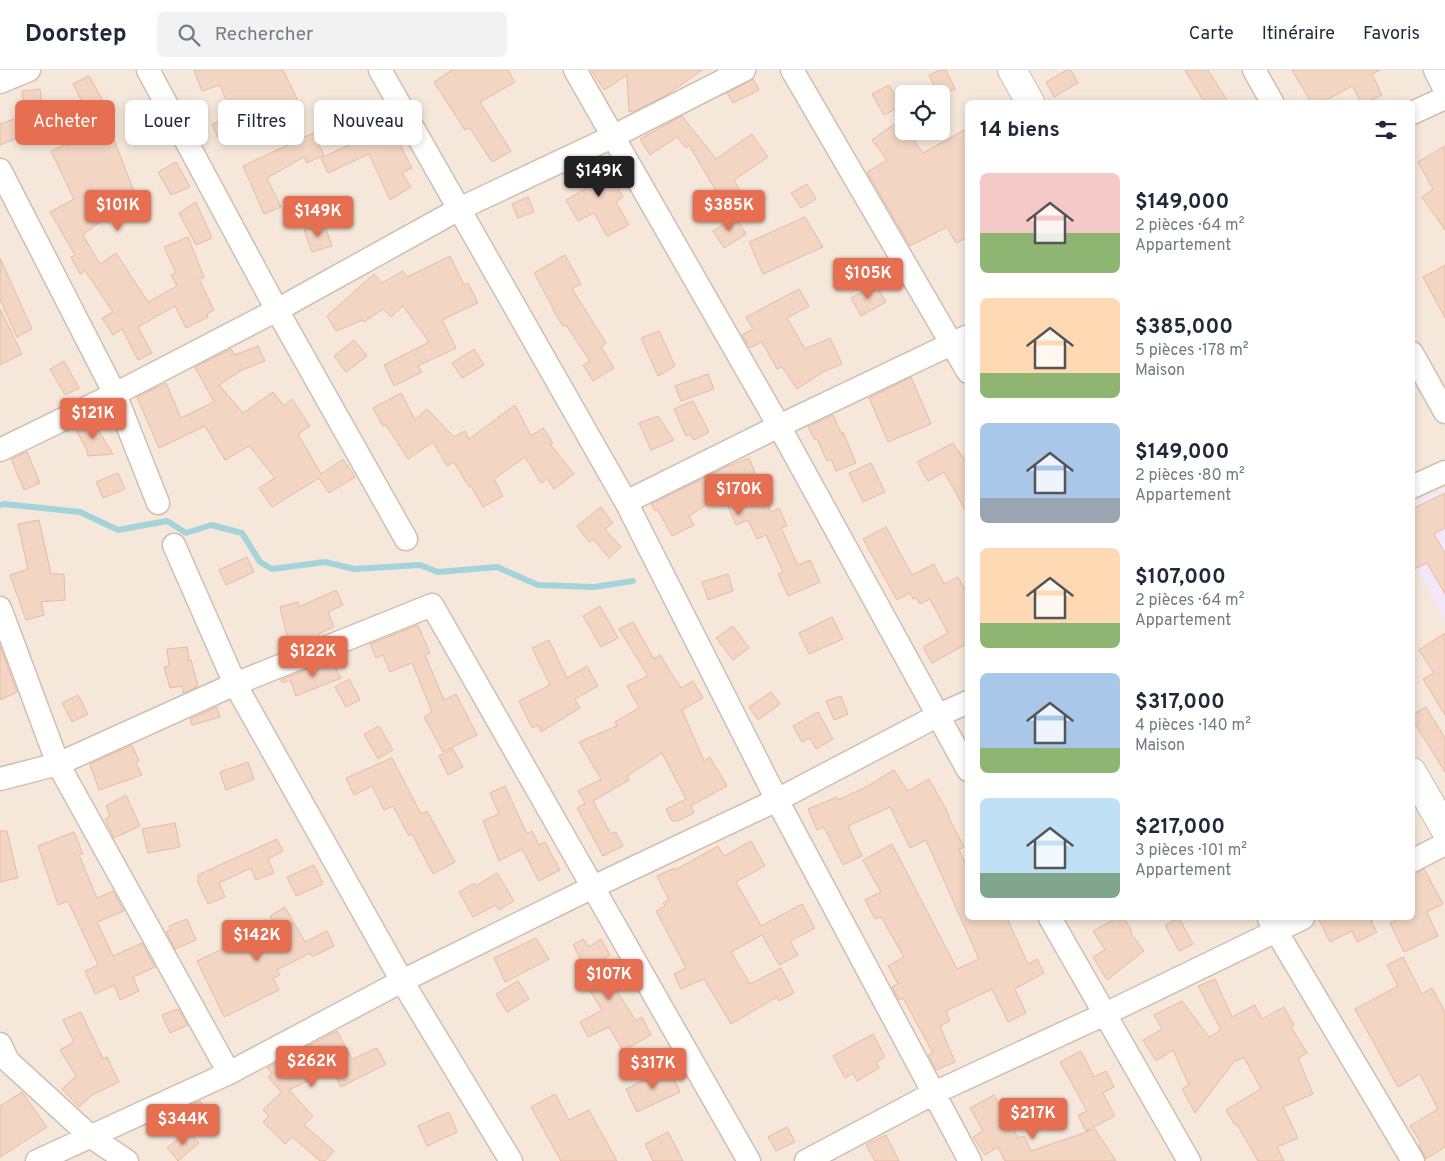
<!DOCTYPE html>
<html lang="fr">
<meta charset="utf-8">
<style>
body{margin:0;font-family:Overpass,sans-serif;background:#f2f2f3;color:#1f2937;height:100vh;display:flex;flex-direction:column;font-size:19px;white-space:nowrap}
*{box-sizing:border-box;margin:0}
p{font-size:16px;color:#747a83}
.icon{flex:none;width:28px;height:28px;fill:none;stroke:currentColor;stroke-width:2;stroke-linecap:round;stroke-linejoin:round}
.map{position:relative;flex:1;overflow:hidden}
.details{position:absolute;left:965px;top:30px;width:450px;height:820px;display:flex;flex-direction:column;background:#fff;border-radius:8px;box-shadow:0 2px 8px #0003}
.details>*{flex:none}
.hud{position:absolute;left:15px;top:30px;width:475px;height:45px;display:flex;gap:10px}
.tools{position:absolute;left:895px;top:15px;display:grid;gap:10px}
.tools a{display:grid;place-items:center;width:55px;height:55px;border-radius:8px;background:#fff;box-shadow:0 2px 8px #0003;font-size:25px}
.price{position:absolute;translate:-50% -42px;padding:0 11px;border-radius:5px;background:#e76f51;color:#fff;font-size:16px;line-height:32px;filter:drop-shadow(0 1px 2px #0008)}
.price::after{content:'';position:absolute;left:50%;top:30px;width:15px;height:11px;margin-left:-8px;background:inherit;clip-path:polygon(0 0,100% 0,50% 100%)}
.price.current{background:#222;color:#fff}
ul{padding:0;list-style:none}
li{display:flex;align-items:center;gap:15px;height:125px;padding:0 15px}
li span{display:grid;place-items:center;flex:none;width:140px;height:100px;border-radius:8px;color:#555}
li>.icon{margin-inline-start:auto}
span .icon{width:60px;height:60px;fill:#fffc;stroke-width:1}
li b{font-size:21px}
h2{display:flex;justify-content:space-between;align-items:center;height:60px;padding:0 15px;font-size:21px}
.chip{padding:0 18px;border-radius:8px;background:#fff;box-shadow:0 2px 8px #0003;font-size:18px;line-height:45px}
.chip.current{background:#e76f51;color:#fff}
header{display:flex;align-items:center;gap:30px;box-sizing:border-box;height:70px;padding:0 25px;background:#fff;border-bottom:1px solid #e0e1e3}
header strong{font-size:24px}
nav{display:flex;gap:28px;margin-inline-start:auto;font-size:18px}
.search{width:350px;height:45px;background:#f2f2f3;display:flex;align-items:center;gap:12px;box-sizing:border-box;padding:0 18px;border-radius:8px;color:#747a83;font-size:19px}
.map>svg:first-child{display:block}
</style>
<header>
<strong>Doorstep</strong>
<div class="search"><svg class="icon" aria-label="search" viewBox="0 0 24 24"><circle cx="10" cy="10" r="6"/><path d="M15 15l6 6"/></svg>Rechercher</div>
<nav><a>Carte</a><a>Itinéraire</a><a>Favoris</a></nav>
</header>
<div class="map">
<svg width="1445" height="1091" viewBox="0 0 1445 1091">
<rect width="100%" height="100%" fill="#fdf6ec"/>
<path fill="#f5e8da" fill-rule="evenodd" d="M0,0h1445v1091h-1445zM904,24h37v37h-37zM968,32h444v816h-444z"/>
<path fill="#f3e8fa" d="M1445,418v133l-32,-61v-56z"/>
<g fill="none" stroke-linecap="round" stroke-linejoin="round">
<path stroke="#a5d3da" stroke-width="6" d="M0,435l4,-1 76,8 38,18 49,-9 19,12 25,-8 31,8 18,29 12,7 53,-7 29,7 66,-4 18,7 59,-5 41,18 56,2 39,-6"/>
</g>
<path fill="#f3d5c3" stroke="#e6bba3" d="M194,0h89l17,35 -74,40 -4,-9 -4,2 -6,-14 20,-9 -12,-30 -18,6z
M452,0h56l7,12 -35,20 31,49 -19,11 -22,-34 -5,2 -31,-48z
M591,0h111l-37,26 -31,15 -5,1 -2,-37 -23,15z
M940,0h6l9,19 -14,6v-1h-3l-9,-19z
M1067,0h4l7,13 -24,14 -8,-15z
M1185,0h23l20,32h-24z
M1292,0h88l-8,4 10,21 -15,7h-6l-9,-16 -29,16h-12z
M89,6l14,25 -3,2 40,104 -16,6 -4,-7 -37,29 17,29 16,-11 32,49 29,-16 -6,-11 5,-2 -12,-26 24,-10 16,40 -5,2 15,31 -7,4 1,3 -22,11 -11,-22 -37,21 14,26 -14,7 -16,-31 -9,6 -11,-17 11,-6 -28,-41 -5,3 -9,-17 4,-2 -25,-43 24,-13 -23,-48 16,-8 1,3 29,-15 -24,-47z
M753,9l6,11 -26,13 -6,-10z
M889,15l12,21 -17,9 -12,-21z
M40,19l3,25 -18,2 -3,-25z
M365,33l24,42 9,-4 14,27 -10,5 9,14 -21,13 -21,-46 -41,19 -7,-15 32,-15 -14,-25z
M682,46l34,43 36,-25 16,23 -34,23 14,25 -19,12 -14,-21 3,-2 -29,-49 -3,3 -9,-11 -27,18 -10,-16z
M14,49l7,18 -21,8v-21z
M900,50l4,6v5h4l15,22 45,-25v109l-12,6 -9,-16 -37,19 -43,-74 20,-12 -15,-20z
M313,63l11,22 -17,8 -3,-6 -37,21 14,29 -17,7 -21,-48z
M1445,76v84l-23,-33 11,-8 -15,-27z
M600,87l23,40 -7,5 13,23 -22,11 -13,-23 -16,8 -12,-21 24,-14 -10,-19z
M176,92l14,25 -19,8 -13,-23z
M807,114l9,15 -15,9 -10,-15z
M528,127l6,15 -16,6 -6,-14z
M196,132l16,36 -16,7 -17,-32z
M735,147l11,17 -22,14 -11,-17z
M805,147l18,30 -60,27 -14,-32z
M324,153l8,23 -20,6 -8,-22z
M565,185l16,29 -9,5 34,54 -5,4 13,21 -21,13 -10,-16 7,-4 -24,-36 -3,1 -10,-16h1l-20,-37z
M450,186l14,29 4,-2 10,20 -36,17 14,28 -38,18 4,6 -28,14 -10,-21 45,-23 -26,-36 -12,11 -8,-8 -19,13 -1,-2 -27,11 -9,-15 47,-42 8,9 21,-12 4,6z
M0,188l32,71 -15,8 -17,-37z
M1445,195v53l-22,-41z
M876,215l10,17 -25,14 -10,-18z
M799,219l10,17 -22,12 18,31 25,-11 12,26 -19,8 -26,17 -15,-22 -5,2 -15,-27 -12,6 -8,-13 11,-6 -7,-12z
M0,239l22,45 -22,11z
M659,261l16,35 -17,10 -17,-38z
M354,270l13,16 -21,16 -12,-16z
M258,276l7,15 -23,9 -23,15 24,28 30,-21 11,14 8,-7 18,27 -12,8 23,40 22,-15 12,18 -26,16 -10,-15 -47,29 -13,-19 16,-10 -26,-32 -24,14 -20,-34 -46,22 -22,-51 29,-14 15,35 33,-16 -19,-35 36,-18 4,6z
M474,279l10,16 -22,13 -10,-15z
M64,291l15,27 -14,7 -15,-26z
M708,304l6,15 -33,12 -6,-15z
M911,307l20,47 -43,18 -19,-44z
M401,323l14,27 12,-11 27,28 11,-6 4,8 46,-34 16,31 12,-8 10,15 -3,1 24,30 -20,15 -7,-10 -6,4 -16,-26 -31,22 9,17 -20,11 -12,-21 -2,1 -15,-25 -7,4 -14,-24 -25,17 -22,-34 -3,1 -10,-18z
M693,331l16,31 -15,8 -4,-6 -4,2 -12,-27z
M833,345l8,18 2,-1 13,31 -20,8 -5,-12 -4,2 -10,-22 -2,1 -7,-13z
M658,346l16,24 -23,10 -12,-27z
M92,350l21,34 -25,2 -1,-6 -12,-22z
M953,373l15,22v50l-24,-43 -16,9 -11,-19z
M27,382l13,31 -16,7 -13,-31z
M749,388l22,54 8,-4 8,18 -6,2 17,37 12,-5 10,22 -32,14 -10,-22 5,-2 -17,-37 -9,4 -9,-19 -12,5 -13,-31 -34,22 5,9 -22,11 -14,-26 -3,1 -4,-7 75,-37z
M871,393l14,29 -22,10 -14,-29z
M118,403l7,16 -22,9 -7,-16z
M1445,423v35l-11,6 11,19v41l-18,-31 -15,7v-61z
M601,437l12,16 -8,6 16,18 -12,11 -16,-19 -4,3 -12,-16z
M39,450l12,54h13l1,26 -24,2 3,13 -18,5 -16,-45 18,-6 -10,-45z
M886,457l26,48 22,-11 10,20 14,-7 10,18v48l-36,20 -9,-16 25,-14 -18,-34 -10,5 -4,-6 -3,1 -3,-6 -13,7 -34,-61z
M247,487l7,15 -28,13 -7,-15z
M728,504l5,17 -25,9 -6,-18z
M336,520l7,15 -15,7 6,15 -16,7 1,2 -29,12 -10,-41 18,-5 1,5z
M600,536l18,32 -17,9 -18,-31z
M832,547l11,22 -34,15 -10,-21z
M633,552l21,37 6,-4 21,33 12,-7 10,17 -21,12 22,51 6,-4 17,29 -36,20 3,7 -16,8h-6l-6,-12 20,-10 -24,-46 -35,23 2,4 -36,21 18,33 5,-2 7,14 -20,10 -26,-48 8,-5 -7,-12 23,-12 -22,-37 38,-16 -2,-4 24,-14 -12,-22 21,-10 -29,-47z
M418,555l12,28 -5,2 19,45 12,-6 21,41 -34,17 -19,-35 8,-5 -20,-49 -22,9 -7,-17 -7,3 -6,-14z
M733,556l16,22 -16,12 -17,-22z
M1445,563v82l-22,-36 11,-6 -15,-23z
M549,570l18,38 20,-12 11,20 -23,13 5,9 -39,24 -3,-7 -6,3 -13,-27 31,-16 -18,-37z
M0,576l17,46 -17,8z
M187,577l2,14 2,-1 7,26 -15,7 -1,-7 -12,2 -6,-21 5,-1 -2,-17z
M331,590l10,18 -45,18 -6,-16 -8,3 -1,-3z
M349,609l11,21 -14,7 -11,-20z
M771,622l9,12 -22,16 -9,-13z
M78,625l10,19 -16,8 -10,-19z
M841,626l7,18 -14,6 -8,-19z
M217,637l3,10 -28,8 -2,-6z
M1426,637l19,31v34l-33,-53v-4z
M818,642l15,27 -17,10 -6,-11 -8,4 -9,-16z
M379,656l14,24 -15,9 -14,-25z
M132,675l7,16 -3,2 6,12 -43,15 -9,-26z
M453,679l10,18 -15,8 -9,-19z
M392,688l29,56 6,-3 28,51 -22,12 -21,-40 -3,2 -16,-30 -9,4 -12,-24 -18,9 -8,-17z
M248,692l6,17 -28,11 -6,-18z
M894,700l14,21 21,-12 20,36 -1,1 16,31 -5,3 9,19v49h39l21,46 9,-5 7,14 -29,16 11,24 -18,9 -16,-33 -46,22 4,10 -10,5 15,36 -19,8 -8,-15 5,-2 -30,-55 -4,2 -7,-13 6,-3 -10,-18 16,-9 -23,-40 -6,2 -10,-19 16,-8 -18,-32 29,-16 65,125 22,-10 -53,-119 -16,8 -20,-41 -42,19 14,30 -19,9 -19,-38 -7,3 -9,-21 29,-12 1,3 28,-13z
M505,716l22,48 5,-3 7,14 6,-3 15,28 -21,11 -17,-32 -23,12 -16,-40 16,-7 -9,-21z
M126,725l14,31 -26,12 -9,-19 5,-3 -4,-10z
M175,753l5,24 -32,6 -6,-24z
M0,761h7l11,47 -18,4z
M74,762l9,22 -4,1 18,43 16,-7 11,20 -27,11 16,34 29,-13 13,24 -22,10 6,14 -19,9 -6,-15 -19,9 -10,-23 13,-6 -30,-64 -10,4 -20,-59z
M277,769l6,12 -15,8 6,14 -18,7 -5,-12 -32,15 6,14 -17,7 -10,-22v-7z
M751,771l14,25 -29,16 25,44 41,-22 13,24 -25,13 8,14 -19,10 -17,-30 -31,17 19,32 31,-16 13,25 -15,8 -2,-4 -46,27 -27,-45 -23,10 -7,-15 12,-6 -30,-57 9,-5 -2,-3 6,-3 -12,-24 17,-8 1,2 43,-24 6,10z
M314,795l9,19 -27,12 -9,-19z
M1424,799l19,35 -16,8 11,24 -34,16 -14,-29 10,-5h12v-44z
M497,803l17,28 -15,9 -3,-5 -23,12 -14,-25 15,-9 2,3z
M285,837l20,35 22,-11 7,15 -22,11 -2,-4 -33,17 3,5 -7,3 6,12 -55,27 -27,-56 38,-18 -2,-5 41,-15 -4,-7z
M1117,848h7l8,13 -2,1 14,19 -37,29 -14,-23 12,-7 -12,-19z
M1179,848l14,26 -14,7 -14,-26z
M1318,848h59l-6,3 6,11 -20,10 -5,-11 -22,11z
M187,849l9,21 -21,9 -9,-17 5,-2 -2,-4z
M536,868l13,21 -44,23 -11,-24z
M583,869l6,8 12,-8 9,16 -11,8 37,58 6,-4 9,18 -28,16 -14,-24 -21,10 -8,-15 22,-12 -12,-19 6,-3 -23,-43z
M1403,887l19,37 10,-6 13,24v135l-19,12 -7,-14 2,-2 -11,-17 28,-17 -18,-35 -22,13 -43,-78 43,-23 -11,-21z
M1215,909l17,38 23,-12 7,14 22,-12 10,18 -3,2 16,26 -9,5 15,36 -30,13 15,31 -21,9 7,14h-26l-21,-37 -2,1 -9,-15 35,-21 -17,-32 -7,4 -1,-2 -41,54 -13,-24 7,-4 -16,-35 -17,11 -13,-21 19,-11 -8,-14 28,-14 27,36 12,-7 -23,-44z
M518,911l11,18 -22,13 -11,-18z
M178,939l10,16 -18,8 -8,-18z
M81,942l22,47 4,-2 12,25 -27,13 -13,12 -17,-18 14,-13 -16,-26 14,-8 -11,-22z
M337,961l15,28 25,-11 9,16 -45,23 -9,-18 -43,21 24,26 -9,9 30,26 -9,10h-5l-28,-24 -7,7 -22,-22 6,-6 -6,-6 18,-18 -13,-15 4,-4 -5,-5z
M873,964l12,23 -9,5 3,6 -22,13 -4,-8 -8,5 -12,-22z
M1081,981l13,26 12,-6 8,16 -11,6 12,23 -29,15 -8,-16 9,-4 -27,-49z
M669,998l11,24 -43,20 -11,-23z
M22,1022l25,35 -47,30v-51z
M555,1024l14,26 20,-10 28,51h-56l-30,-54z
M994,1025l24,43 6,-2 7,15 64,-22 21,32h-111l-7,-14 -13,8 -12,-18 10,-6 -13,-23z
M200,1031l10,16 -14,8 -11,-17z
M449,1042l8,20 -30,14 -9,-20z
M787,1057l8,15 -19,9 -8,-14z
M188,1060l11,13 -21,18 -11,-13z
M668,1062l7,13 8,16h-30l-8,-17z
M886,1065l13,26h-24l-9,-16z"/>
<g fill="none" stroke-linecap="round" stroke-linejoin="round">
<g stroke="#d1beb0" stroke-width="25">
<path id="minor" d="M148,0l129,240 129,229
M380,0l246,432 151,298 193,361
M575,0l204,356 189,344
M792,0l176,302
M1254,0l18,32
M1435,0l10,20
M0,12l29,-12
M1412,43l33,-15
M0,100l115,224 43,109
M1412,283l33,59
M0,380l115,-56 162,-84 182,-101 155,-73 130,-66
M1412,417l33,-15
M626,432l153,-76 189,-90
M174,475l61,139 167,297 109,180
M0,538l58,156 171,309
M0,709l58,-15 177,-80 197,-79 317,556
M1412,791l33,-17
M1050,848l139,243
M1269,849l144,242
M0,974l8,17 82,75 37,25
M37,1091l192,-88 173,-92 191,-94 184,-87 160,-84 31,-14
M806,1091l128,-68 171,-79 198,-96"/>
</g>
<g stroke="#d1beb0" stroke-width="30">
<path id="tertiary" d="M1012,0l18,32
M1412,702l33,57"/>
</g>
<use href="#minor" stroke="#fff" stroke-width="22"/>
<use href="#tertiary" stroke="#fff" stroke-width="28"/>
</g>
</svg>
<div class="tools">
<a><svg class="icon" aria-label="locate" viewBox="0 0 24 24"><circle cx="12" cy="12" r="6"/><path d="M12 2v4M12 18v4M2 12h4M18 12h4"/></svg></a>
</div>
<b class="price current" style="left:599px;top:128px">$149K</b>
<b class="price" style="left:118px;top:162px">$101K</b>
<b class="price" style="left:729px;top:162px">$385K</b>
<b class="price" style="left:318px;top:168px">$149K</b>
<b class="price" style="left:868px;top:230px">$105K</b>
<b class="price" style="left:93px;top:370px">$121K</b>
<b class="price" style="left:739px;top:446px">$170K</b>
<b class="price" style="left:313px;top:608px">$122K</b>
<b class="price" style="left:257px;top:892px">$142K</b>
<b class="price" style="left:609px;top:931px">$107K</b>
<b class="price" style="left:312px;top:1018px">$262K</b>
<b class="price" style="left:653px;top:1020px">$317K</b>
<b class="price" style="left:1033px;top:1070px">$217K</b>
<b class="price" style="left:183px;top:1076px">$344K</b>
<div class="hud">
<a class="chip current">Acheter</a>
<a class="chip">Louer</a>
<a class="chip">Filtres</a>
<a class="chip">Nouveau</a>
</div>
<section class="details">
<h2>14 biens<svg class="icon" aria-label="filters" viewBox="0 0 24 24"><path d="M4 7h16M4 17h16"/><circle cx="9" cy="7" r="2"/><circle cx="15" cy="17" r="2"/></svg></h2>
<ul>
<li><span style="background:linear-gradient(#f6c9c9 60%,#8fb573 0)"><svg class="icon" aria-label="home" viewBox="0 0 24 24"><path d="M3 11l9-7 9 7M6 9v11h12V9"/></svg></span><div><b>$149,000</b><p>2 pièces · 64 m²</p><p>Appartement</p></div></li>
<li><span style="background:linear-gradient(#ffd9b3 75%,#8fb573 0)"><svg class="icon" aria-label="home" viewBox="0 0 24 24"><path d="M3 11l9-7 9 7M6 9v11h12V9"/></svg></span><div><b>$385,000</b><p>5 pièces · 178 m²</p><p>Maison</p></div></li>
<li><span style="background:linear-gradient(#a9c7e8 75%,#9aa5b1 0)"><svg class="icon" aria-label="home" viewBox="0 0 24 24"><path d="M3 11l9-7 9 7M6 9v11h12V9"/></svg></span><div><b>$149,000</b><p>2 pièces · 80 m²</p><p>Appartement</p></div></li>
<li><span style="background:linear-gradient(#ffd9b3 75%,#8fb573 0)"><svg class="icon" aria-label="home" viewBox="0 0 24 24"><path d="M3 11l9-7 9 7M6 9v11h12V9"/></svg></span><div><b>$107,000</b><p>2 pièces · 64 m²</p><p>Appartement</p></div></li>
<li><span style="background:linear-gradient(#a9c7e8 75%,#8fb573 0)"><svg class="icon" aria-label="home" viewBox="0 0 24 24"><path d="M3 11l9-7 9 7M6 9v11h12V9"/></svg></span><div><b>$317,000</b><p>4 pièces · 140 m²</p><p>Maison</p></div></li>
<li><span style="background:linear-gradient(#bfe0f5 75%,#7fa58c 0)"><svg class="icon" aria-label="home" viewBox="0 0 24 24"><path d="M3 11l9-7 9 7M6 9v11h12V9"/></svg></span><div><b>$217,000</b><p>3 pièces · 101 m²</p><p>Appartement</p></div></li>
</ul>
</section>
</div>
